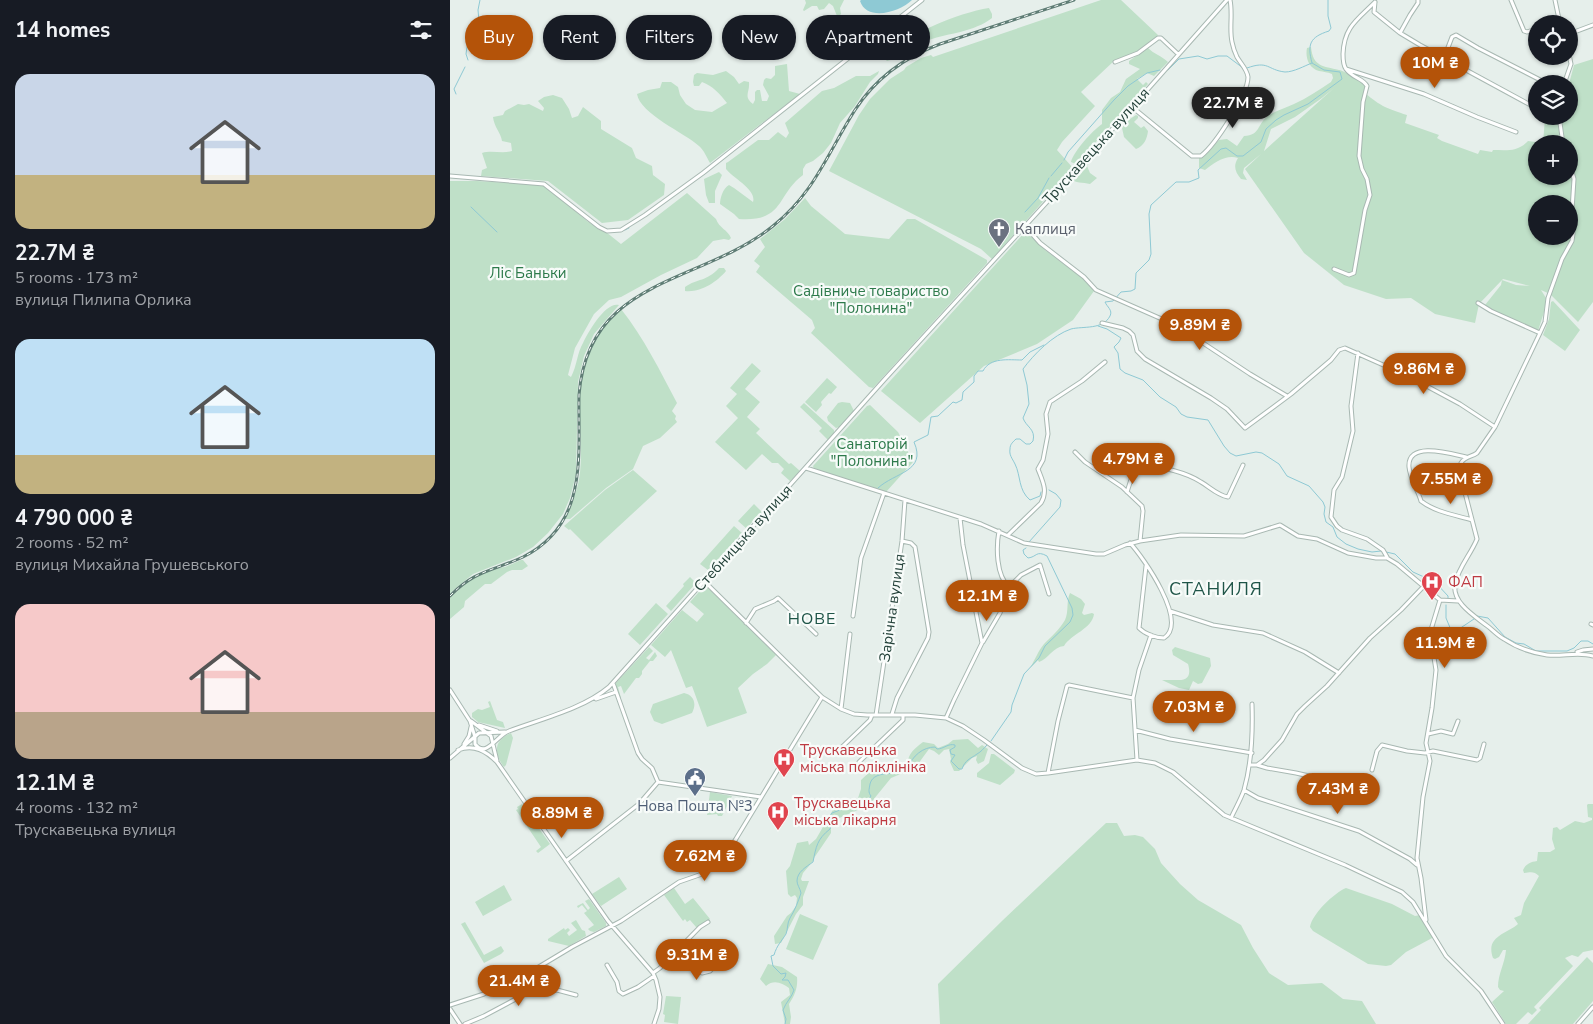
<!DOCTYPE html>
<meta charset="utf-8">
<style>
body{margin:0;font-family:"Nunito Sans",sans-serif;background:#242831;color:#f1f3f6;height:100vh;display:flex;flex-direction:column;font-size:19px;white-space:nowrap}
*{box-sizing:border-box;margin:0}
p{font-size:16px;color:#9ea1a6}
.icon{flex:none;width:28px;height:28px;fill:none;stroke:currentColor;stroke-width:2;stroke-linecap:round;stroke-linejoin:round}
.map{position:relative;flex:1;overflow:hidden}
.drawer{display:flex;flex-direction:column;background:#171b24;width:450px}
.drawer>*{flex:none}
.hud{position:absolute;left:15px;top:15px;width:475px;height:45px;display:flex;gap:10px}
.fabs{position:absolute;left:1078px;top:15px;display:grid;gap:10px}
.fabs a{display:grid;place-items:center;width:50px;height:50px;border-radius:50%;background:#171b24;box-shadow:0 1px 4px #0004;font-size:25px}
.price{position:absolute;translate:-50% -42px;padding:0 11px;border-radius:18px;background:#b45309;color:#fff;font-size:16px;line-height:32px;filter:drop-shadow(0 1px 2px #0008)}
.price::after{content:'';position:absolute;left:50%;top:30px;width:15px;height:11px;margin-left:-8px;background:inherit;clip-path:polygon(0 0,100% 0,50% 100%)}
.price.active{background:#222;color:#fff}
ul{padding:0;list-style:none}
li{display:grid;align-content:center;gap:10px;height:265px;padding:0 15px}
li span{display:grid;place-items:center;height:155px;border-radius:15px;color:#555}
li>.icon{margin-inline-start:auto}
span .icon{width:90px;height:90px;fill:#fffc;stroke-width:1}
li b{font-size:21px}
h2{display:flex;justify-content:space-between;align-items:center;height:60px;padding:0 15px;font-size:21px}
.tag{padding:0 18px;border-radius:22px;background:#171b24;box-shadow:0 1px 4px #0004;font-size:18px;line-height:45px}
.tag.active{background:#b45309;color:#fff}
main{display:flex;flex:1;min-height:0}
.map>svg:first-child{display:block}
</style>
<main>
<section class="drawer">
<h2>14 homes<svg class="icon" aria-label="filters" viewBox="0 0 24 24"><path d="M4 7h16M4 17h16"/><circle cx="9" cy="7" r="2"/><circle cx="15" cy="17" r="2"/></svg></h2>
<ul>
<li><span style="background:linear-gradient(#c9d6e8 65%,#c2b280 0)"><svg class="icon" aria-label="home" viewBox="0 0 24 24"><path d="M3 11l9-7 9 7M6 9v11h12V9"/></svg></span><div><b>22.7M ₴</b><p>5 rooms · 173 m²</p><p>вулиця Пилипа Орлика</p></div></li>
<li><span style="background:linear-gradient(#bfe0f5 75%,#c2b280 0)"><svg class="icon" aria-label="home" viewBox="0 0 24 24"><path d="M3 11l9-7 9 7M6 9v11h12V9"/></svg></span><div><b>4 790 000 ₴</b><p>2 rooms · 52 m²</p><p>вулиця Михайла Грушевського</p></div></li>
<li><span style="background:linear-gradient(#f6c9c9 70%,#b9a48a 0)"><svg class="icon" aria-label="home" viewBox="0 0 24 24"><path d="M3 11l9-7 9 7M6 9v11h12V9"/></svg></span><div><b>12.1M ₴</b><p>4 rooms · 132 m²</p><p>Трускавецька вулиця</p></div></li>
</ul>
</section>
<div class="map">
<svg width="1143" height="1024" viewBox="0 0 1143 1024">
<rect width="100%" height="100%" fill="#e6efeb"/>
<path fill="#bfe0c8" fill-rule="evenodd" d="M355,0h39l-4,8 1,6 -3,3 -1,-1 -4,-10 -4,-3 -5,6 -5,1 -2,-4h-5l-8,5 -1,-1 3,-7z
M651,0h20l37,35 -1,2 -21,16 -21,7 -34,32 14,14 -33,36 -5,8 16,18 -81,91 -11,-10 -152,-78 30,-56 11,-16 20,-20 14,-9 2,-3 15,-9 10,-3 2,2z
M539,8l3,6v4c-18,14 -43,15 -63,22 -16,5 -24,17 -42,21l-2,-2c20,-25 73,-46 104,-51z
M861,47c2,20 12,19 28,23 6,1 24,12 27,17l-1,6c15,13 23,16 42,22l-2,8 34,12 -2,3 5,3 36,13 2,-4 12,2 1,-2c15,0 24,2 35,-9l15,2 2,-25 16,3 1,-5h7v-32l5,-19 19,-6v243l-15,20 -28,-28 -9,-4 5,8 -2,14 -6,19 -47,-21 -6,-5 16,-20 1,-5 14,5 14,1 -27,-7 -24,25 -4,19 -40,-9 -24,-16 -25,1 -42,-14 -40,-32 -59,-84 16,-15 -17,14 -1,5 4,7 -6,-1c-6,-7 -8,-13 -3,-21 -12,-4 -24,5 -33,12l-6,-2v-10l5,-3 15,-15 8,-1 10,7 7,-10c17,-1 12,-11 25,-21 8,-5 17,-7 25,-11 13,-6 25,-14 37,-22l2,-4 -1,-4c-5,-2 -8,-2 -13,-3 -10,-3 -14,-13 -12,-23zM884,88l-70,63 7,-22 24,-12 27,-19zM1086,144h33v32h-33zM1086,204h33v32h-33z
M698,48c6,6 14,8 20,14l-14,14 -7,-3 -10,6 6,6 3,-3 2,2 -72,80 -5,-2c3,-11 21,-31 31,-38v-14l9,-12 9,-6 6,-13 14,-10 -11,-5v-3z
M337,64l2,27 11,3 -90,69c-3,-5 -6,-13 -11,-17 -14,-13 -59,-32 -62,-52l11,-4 12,-2 2,-6h9l7,5 2,8 6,9 9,6 17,2 15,-9c-7,-9 -14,-17 -25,-21l-3,4h-5l-1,-4 1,-7 3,-2 16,2 13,-4 8,6 5,7 5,-3 5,1c1,11 -6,14 4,22l2,-4v-8l2,-2h3l2,11h5l2,-5 -6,-11 1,-5 2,-2 5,1 4,-4v-9z
M429,71l-1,3 -8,8 -15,24 -15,17 -9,20 -8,10 -10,8 -7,3 -3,5v6c-27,20 -18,47 -64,44l-5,-5 -14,-10c0,-6 3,-16 9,-19l5,3 19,14c4,-12 -20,-24 -27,-33v-6l2,-1 30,-22h11l9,-8 8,6 3,-5 -4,-10 37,-32 12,-3 22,-12h14z
M103,95l9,3 7,11 3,9 6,-2 5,-9 18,14v8l31,19 4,10 16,8 1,9 12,9 -1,11 -36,25 -26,3 -54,-42 -67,-5 1,-6 5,-2 -5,-15c10,-3 20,1 30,-2l-1,-8 -9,-2c-1,-8 -8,-14 -9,-24l10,-2 2,-4 13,-7 6,1 5,-1 14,7 1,-3 -6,-7 6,-4z
M686,115l2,1v2l-4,4 7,6 3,-2 4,5c-1,8 -4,15 -12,18l-12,-12 -2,-9 5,-7z
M643,154l1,2 -7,10 3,7 7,5 -7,6c-7,-2 -15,0 -19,-6z
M269,172l3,3 -7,16v12h-6l-3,-8 -2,-16z
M0,181h27l67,4 43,36 12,8 7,3 15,12 66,-51 29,26c3,9 12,11 15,19l-2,2 -5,-1 -11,2 -16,17 -36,17 -40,22 -12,3 -15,14 -19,34 -7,27 3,2c6,-11 6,-24 12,-34 5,-11 23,-42 36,-38l-25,29 -10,22 -6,26 -2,92 -6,24 -7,16 -15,19 -15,14 -17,10 -43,17 -23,19z
M355,198l6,8 34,28 44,5 18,-20h8l72,41v3l-114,125 -4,-1 -58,-54 4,-5 -3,-8 -56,-48 4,-6 -6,-5 11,-14 -5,-8 25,-20z
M575,232h3l17,18 40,30 9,11 -21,29 -36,24 -53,22 -64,57 -39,-32z
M269,268h5l2,3c-9,11 -26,22 -41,20v-4c13,-9 21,-5 34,-19z
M1103,301l27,29 -15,21 -22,-16 6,-16 2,-17z
M171,309c23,29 39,62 56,94l-5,8 4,5 -1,3 2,3 -17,16 -17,8 -10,23 -27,19 -36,31h-6c8,-14 14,-30 16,-46 3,-31 -3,-62 1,-92 4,-27 18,-56 40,-72z
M302,363l9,8 -16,18 15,13 -13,15 13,12 -4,4 33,31 2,-1 9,8 -10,10 -9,-8 3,-4 -6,-6h-6l-10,-9 -16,16 -31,-28 23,-24 -12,-12 11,-12 -7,-6z
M377,378l10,9 -6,7 -2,-1 -8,9 1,3 -6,7 -11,-10z
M392,402l8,1 4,8 -15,16 -3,1 -8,-7 -1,-4 11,-14z
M354,403l30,27v3l-6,7 -9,-9 3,-3 -22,-21z
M420,405l28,27 15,30 -27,30 -72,-23 -1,-3 54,-60z
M183,470l24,21 -65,60 -22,-22 -1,1 -5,-4 41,-36z
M304,504l8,8 -7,6 -8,11 -9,-8z
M284,526l8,7 -34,37 -8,-6z
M71,560h2l5,6 -6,4h-10l-5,2 -16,12h-6l-20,17 -1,6 -14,12v-21l14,-13 14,-10 13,-6 14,-2z
M240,577l6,6 -25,28 -5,-5 18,-20 -1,-2z
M255,585l71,70 -9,9 -14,10 -15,14 9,25 -40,14 -15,-41 -6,2 -15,-38 -6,7 -14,-12 31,-35 15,12 7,-8 -14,-12z
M620,593l11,6 4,5 -3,9 2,2 8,-2 2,1c-2,15 -23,20 -30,32 -11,1 -16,13 -25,16l-1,-2 -8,8c5,-8 8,-17 14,-24 7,-7 16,-15 21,-24 4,-8 1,-19 5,-27z
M206,603l12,11 -28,31 -12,-11z
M199,647l4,4 -7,7 3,2 6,-8 2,4 -4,5h-3l-8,10v3l-3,4h-3l-12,16 -3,-8 -3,1 3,11h-1l-5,-14z
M725,647l35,11 1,8 -9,17 -4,1 -5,-3 -4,9 -10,-2 -17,-8c15,-1 32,5 26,-16l-15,-9 -1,-5z
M234,693c10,2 13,11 8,20l-30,11 -8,-3 -4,-9 3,-8z
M40,701l7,19 6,2 2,6 -27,-6 -6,-5v-4l6,-4 4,1 8,-3 -2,-5z
M61,733l2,5 -7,27 -2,2c-10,-13 -11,-27 7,-34z
M518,739l10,9 4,-3 6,4 -4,12 -6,3 -2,-4 1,-4 -5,2 -13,13h-5l-4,-9 1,-3 -2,-10 -5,1 -5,5 -5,-4 -5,-2 -11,15 -10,7 -17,7 -22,27 -32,14 -6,8v6l-17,25v2l-11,13 -2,6 1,2h7l-6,16v8l-7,9 -15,29 -6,1 -1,-8 13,-20 4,-3 5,-7 1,-8 -2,-3 -4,2 -3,-3 -2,-23 4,-5 7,-23 11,-2 1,4 7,-6 18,-31 24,-10 3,-9v-9l15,-14h9v3l7,4 6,-1 9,-5c1,-14 6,-17 16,-25l11,2 4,4 10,-4 5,-4z
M541,754h3l21,16 -1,3 -14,12 -23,-8v-4l12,-10z
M260,792l22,4 -10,20h-4l-1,-2 -10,1z
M72,804l28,40 -12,9 -2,-2 5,-4 -25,-37 2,-1 -1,-2z
M1138,804h5v146l-10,2 -5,5 -6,-2 -7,3 8,8 -39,41 3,3 -5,5 -4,-3 -12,12h-10l-14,-22 12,-11 -4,-1 -2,-3c0,-13 7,-24 8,-37h-3l-4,7 -4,2 -2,-1c-8,-22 14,-24 25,-34l-4,-6 7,-3 3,-12 15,-27c-5,-5 -8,-4 -15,-3l-1,-3c3,-6 7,-8 14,-9l1,-9h12l5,-3 -3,-10 1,-11 4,-1 3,3 15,-9 9,2 8,-3v-2l-4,-1 -1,-12z
M656,823h11l7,13 11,-1 8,2 12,12 6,14 19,21 18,16 43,25 12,23 16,25 19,12 34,-2 21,16 19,2 14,23h-436l-2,-40 65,-64z
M169,877l8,12 -26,17 -9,-12z
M54,885l8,15 -29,16 -8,-14z
M224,888l11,16 8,-6 17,21 -11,8h-3l-6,-7 -3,2 -2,-3 -2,2 -19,-26z
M896,888l46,16 23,12 5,-1 14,22 -28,15 -15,13 -5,1 -18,-2 -55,-33 -3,-4c2,-13 24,-34 36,-39z
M139,899l17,24v3l-12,6 -4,-1 -2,-2 6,-4 -10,-12 3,-2 -5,-6 -4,3 -1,-2 6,-3 5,7 2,-2 -5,-7z
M350,914l28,12 -15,34 -27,-11z
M126,920l6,10 3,1 1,5 -17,10 -21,-5v-2l16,-11 1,2 3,-2 2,2 -3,3 2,3 8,-6 -6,-7z
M15,922l19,33 17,-9 3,5 -3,3 -17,9 -23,-39z
M1137,957l6,6v38l-20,23h-45l13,-14 -2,-2z
M318,964l14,3 15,10c1,10 -2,18 -8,27l2,13 -1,7h-5l-4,-22 9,-7 -1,-7c-7,-5 -15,-9 -23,-2l-6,-7z
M216,996l15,1 -3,27 -14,-2 1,-7 -2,-1z"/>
<path fill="#8ec9d4" d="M411,0h51c-12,12 -45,22 -52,1z"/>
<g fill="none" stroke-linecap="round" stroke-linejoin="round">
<path stroke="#8ec9d4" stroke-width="1" d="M18,60l-2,-6 1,-7 6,-4 2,-7 5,-4 -2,-22 2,-10
M797,68c22,-8 20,2 38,4 9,0 19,-6 27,-9
M718,70l11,-11 19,-3 9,3 11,-3h9l16,12
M6,94l-2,-5 11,-22
M614,160l4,-8 46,-52 14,-14 19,-13 13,-3
M601,176l11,-13
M21,207l26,25
M575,212l13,-14 11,-20
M175,230l4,-2
M163,232l6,-1
M648,326l9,3 14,9 -2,4 -5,5 4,6 2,16 5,4 18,7 17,17 16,10 5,7 6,3 21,3 16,26 6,7 6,3 20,-4 6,1 17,11 8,12 22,10 14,16 2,5 -1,7 2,8 7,5 4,10 9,7 12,5 14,3 9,-1
M428,488c17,-16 49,-16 36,-46l14,-7 3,-18 7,-1 15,-14 3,1 6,-3 1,-8 11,-10v-6l4,-5h5c7,-14 26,-11 39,-11l8,-8 14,-7
M591,492l-1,4 -10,4c-12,-10 -9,-24 -15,-36 -3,-6 -6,-9 -5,-15 0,-5 3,-7 6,-10h4l6,5h4l3,-3c3,-12 -7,-14 -10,-23l6,-14 -2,-19 -4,-16c11,-15 30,-34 48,-40 12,-3 32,1 39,-13 3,-6 -3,-9 -5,-14l8,-1 8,-9 10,-1 4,-2 1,-16 13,-13 2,-6 -2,-40 2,-9 25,-23h13l10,-4 -1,-8 23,-21 5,-1 11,8h6l18,-14 5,-13 10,-9 8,-5 24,-11 34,-25 -2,-7 -16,-2 -12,-7c-5,-19 -2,-26 17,-32l2,-3 -3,-12v-16
M579,542l31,-35 1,-7 -5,-6 -7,-4
M936,552l9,2 18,18 22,10 13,14v2
M996,605v13l5,12 8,-1 15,-10
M1027,616l11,2 17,19 11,6 8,1 12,7h31l7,-3 7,-7h7l5,3
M541,741l20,-29 1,-7 12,-31 15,-16 6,-12 25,-24 3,-7 -1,-7 -25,-52c-11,-6 -10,1 -19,2l-4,-4 -1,-4 3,-2
M335,1024l1,-5 -3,-9c3,-8 9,-13 11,-20l-6,-10h-6l3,-3 1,-4 -5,1 -8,-8 -2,-10 3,-1c3,-10 7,-13 12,-21 2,-5 1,-11 4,-16 5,-8 8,-16 11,-25 -1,-5 -4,-8 -4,-12 0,-9 9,-14 16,-19 3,-15 4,-23 17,-33l1,-4 -3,-7 4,-5 37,-14 2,-3c-3,-4 -2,-6 -1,-12 3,-12 19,-10 29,-11l2,-5h7c4,-12 15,-21 27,-21l2,2c7,0 11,-6 18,-4v2l-5,3 1,4 4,1 -4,6 8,8h3c3,-9 8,-10 15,-15 4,-2 7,-6 10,-9"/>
<g stroke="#a8b8b2" stroke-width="5">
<path id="minor" d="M1061,0l13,31 3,1 9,-3
M1105,0l5,24
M925,2l-1,10 26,21 20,12 116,63
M1100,24l9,-3
M950,33l10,-18 8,-12v-3
M1119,34l24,-9
M994,58l8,-21 4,-2 22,13 70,36
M665,62l23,-9 20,-15h3l17,16
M896,69l78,25 53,23 39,15
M1114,84l7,-20 -2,-10
M682,107l60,49h9c14,-11 47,-61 47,-79 -1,-8 -7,-13 -11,-20 -2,-4 -4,-10 -5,-15 -3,-14 1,-28 -2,-42
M1109,116l4,28
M1119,161l5,18 -2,31 1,24 -1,7 -10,18 -14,39 -3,24 -5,11 -45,94 -18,26c-5,4 -12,3 -16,10l1,18 15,58c-6,15 -19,29 -22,45 -3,18 18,31 31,41 6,4 11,10 18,14 12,8 29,14 43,16 16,2 30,-4 46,1
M0,176l94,8 55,43 8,4 14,-1 24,-15 58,-42 219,-173
M575,226l15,17 44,34 12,13 68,30 30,17 56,37 37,22
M884,269l15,6 5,-2 11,-63 5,-15 -3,-16 -5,-10 -3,-13 4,-54 4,-16c-4,-8 -15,-8 -21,-17 -3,-4 -3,-9 -3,-15 1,-27 14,-34 32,-52
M1028,303l13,8 49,22
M652,323l21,5 6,3 4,4 4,16 8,8 66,39 16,11 18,19 46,-34 40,-34 8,-10 6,-2 63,28 52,28 35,23
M908,353l-7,53 2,25 -11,46 -8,13 -3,27 6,9 5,4 25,9 16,11 4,7
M625,452l10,10 37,25 20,19 1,5 -3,30
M1016,457c-14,-3 -59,-17 -57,10 1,12 9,23 12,34 14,11 34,14 51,19
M356,468l175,56 43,19 72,11h8l21,-9 15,-4 41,-6 63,1 36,-11 18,11 19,3 31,14 28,5h11l10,6 43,36 18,1
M677,492l9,-28c20,2 48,7 65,18 9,5 16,13 27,15l15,-32
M558,535l33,-32c7,-12 2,-21 -3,-34l5,-9 5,-26 -2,-20 4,-12 32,-21 23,-19
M680,543c13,14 59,79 34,95 -8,0 -19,-4 -25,-10l7,-62
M254,581l118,116 19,12 13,5 13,1h48l31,3 17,8 21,14 38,28 14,6 12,-1 89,-13 18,3 18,9 51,43 121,50 57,27 11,10 33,54 35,35 22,33
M559,587l12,-12 19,-10 9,29
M720,611l43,14 50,8 42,19 34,21
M403,616l8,-58 23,-65
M296,623l9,-14 19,-8 4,-3 38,36
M1141,624l2,1
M533,642l17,-29 9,-26c-13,-11 -13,-40 -10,-56
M1127,652l6,-2 10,-1
M163,683l25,70 4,6 10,9 6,14
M0,690l20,31 5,16v7c11,15 22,-9 34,-13 32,-12 74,-22 100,-44l275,-307 185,-202 158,-178
M146,699l20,-7
M391,709l9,-75
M442,714l5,-16 31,-60 1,-6 -14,-85 -4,-4 -9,-2
M426,715l26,-174 3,-41
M496,718l8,-18 28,-57 -19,-98 -3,-27
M21,721l20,15 6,25
M29,725l18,6
M685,730l35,9 82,14
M978,734l13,-3 12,3 5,-13
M14,744l5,-8 2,-9
M392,747l28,-27 2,-5
M8,750c16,-6 28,1 39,12l111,159 45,52 3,7 4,17 -1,12 -5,15
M0,758l29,-25 26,-1
M687,760l-4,-62 6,-28 12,-35
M409,762l44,-42v-5
M800,765h7l7,-5 18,-20 15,-26 8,-8 22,-20 43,-48 31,-28 23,-24
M807,765l10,3 29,5 35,8 3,-1 1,-4
M922,770l5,-19 5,-6 25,6 18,2 8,-2 44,9 3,-2 4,-14
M598,773l10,-52 9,-35 2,-1 64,13
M794,790l14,8 101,33 51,28 7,6
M781,818c4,-9 10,-19 13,-28 8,-28 9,-56 8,-86
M116,861l73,-57 19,-22 103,15
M976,920l-5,-42 -4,-20 6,-61 7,-36 -4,-18 6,-35 4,-38 -6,-37 10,-33
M223,955l29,18 8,-2 8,-9
M157,965l10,17 2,9 4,3 15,-7 16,-11
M203,973l7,-5 40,-41 8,-5
M0,1005l34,-11 48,-23 40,-24 49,-26 58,-39 23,-8 17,-14 12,-13 91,-150
M0,1009l10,15
M15,1024l19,-8 43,-23 30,-3 19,5
M1128,1024l15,-17"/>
</g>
<use href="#minor" stroke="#fff" stroke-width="3"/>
<g stroke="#5f7d75" stroke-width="3">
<path id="rail" d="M0,596c25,-26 43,-25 73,-39 66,-33 55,-102 56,-162 9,-118 121,-110 194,-169 42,-34 54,-72 82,-116 20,-31 50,-53 85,-66l134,-44"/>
</g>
<use href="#rail" stroke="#f7fbf9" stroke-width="1" stroke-dasharray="4" stroke-linecap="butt"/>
</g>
<defs>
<g id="church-pin" transform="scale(1.125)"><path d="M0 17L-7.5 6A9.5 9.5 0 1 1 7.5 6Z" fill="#6b7280" stroke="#f7fbf9"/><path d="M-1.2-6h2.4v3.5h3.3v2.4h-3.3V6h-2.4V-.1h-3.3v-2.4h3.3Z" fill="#fff"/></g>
<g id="hospital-pin" transform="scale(1.125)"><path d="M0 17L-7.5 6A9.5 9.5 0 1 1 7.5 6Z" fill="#e0444e" stroke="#f7fbf9"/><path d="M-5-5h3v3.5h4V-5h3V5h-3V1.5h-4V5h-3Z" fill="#fff"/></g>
<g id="civic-pin" transform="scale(1.125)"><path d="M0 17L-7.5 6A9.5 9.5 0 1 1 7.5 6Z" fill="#5c6f8a" stroke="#f7fbf9"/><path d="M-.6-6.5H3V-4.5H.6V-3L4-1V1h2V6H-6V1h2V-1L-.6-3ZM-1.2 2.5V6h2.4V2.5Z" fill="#fff"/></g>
</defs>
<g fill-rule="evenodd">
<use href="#church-pin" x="549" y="229"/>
<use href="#hospital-pin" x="982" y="582"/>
<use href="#hospital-pin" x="334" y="759"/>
<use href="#civic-pin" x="245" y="778"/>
<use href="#hospital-pin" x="328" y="812"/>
</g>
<g text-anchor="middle" stroke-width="4.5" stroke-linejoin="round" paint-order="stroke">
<g font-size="15" fill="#24423a" stroke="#f7fbf9">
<text transform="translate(646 146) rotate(-48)" y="5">Трускавецька вулиця</text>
<text transform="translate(293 538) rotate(-48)" y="5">Стебницька вулиця</text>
<text transform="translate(442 608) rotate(-82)" y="5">Зарічна вулиця</text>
</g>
<g font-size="15" fill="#5b616d" stroke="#f7fbf9" text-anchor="start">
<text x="565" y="234">Каплиця</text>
</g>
<g font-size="15" fill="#2d7a4b" stroke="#f7fbf9">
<text x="78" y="278">Ліс Баньки</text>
<text x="421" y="296">Садівниче товариство<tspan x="421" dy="17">"Полонина"</tspan></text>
<text x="422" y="449">Санаторій<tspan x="422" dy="17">"Полонина"</tspan></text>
</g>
<g font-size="15" fill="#be3a42" stroke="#f7fbf9" text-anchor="start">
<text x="998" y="587">ФАП</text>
<text x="350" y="755">Трускавецька<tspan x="350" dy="17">міська поліклініка</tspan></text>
<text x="344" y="808">Трускавецька<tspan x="344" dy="17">міська лікарня</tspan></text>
</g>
<g font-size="15" fill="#4e5e75" stroke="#f7fbf9">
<text x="245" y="811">Нова Пошта №3</text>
</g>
<g font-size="16" letter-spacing="1" fill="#1f5548" stroke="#f7fbf9">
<text x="362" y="624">НОВЕ</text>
</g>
<g font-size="18" letter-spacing="1" fill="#1f5548" stroke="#f7fbf9">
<text x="766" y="595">СТАНИЛЯ</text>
</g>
</g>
</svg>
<div class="fabs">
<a><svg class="icon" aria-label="locate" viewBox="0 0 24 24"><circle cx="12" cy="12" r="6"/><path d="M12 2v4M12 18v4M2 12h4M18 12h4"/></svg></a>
<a><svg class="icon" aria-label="layers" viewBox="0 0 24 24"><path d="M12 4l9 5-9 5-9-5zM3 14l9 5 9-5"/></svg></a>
<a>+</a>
<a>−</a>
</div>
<b class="price" style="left:985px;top:89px">10M ₴</b>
<b class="price active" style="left:783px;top:129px">22.7M ₴</b>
<b class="price" style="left:750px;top:351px">9.89M ₴</b>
<b class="price" style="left:974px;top:395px">9.86M ₴</b>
<b class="price" style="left:683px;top:485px">4.79M ₴</b>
<b class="price" style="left:1001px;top:505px">7.55M ₴</b>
<b class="price" style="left:537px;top:622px">12.1M ₴</b>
<b class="price" style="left:995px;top:669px">11.9M ₴</b>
<b class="price" style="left:744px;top:733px">7.03M ₴</b>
<b class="price" style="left:888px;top:815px">7.43M ₴</b>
<b class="price" style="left:112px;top:839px">8.89M ₴</b>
<b class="price" style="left:255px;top:882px">7.62M ₴</b>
<b class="price" style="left:247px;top:981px">9.31M ₴</b>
<b class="price" style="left:69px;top:1007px">21.4M ₴</b>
<div class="hud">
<a class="tag active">Buy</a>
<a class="tag">Rent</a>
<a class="tag">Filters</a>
<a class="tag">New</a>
<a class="tag">Apartment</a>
</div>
</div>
</main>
